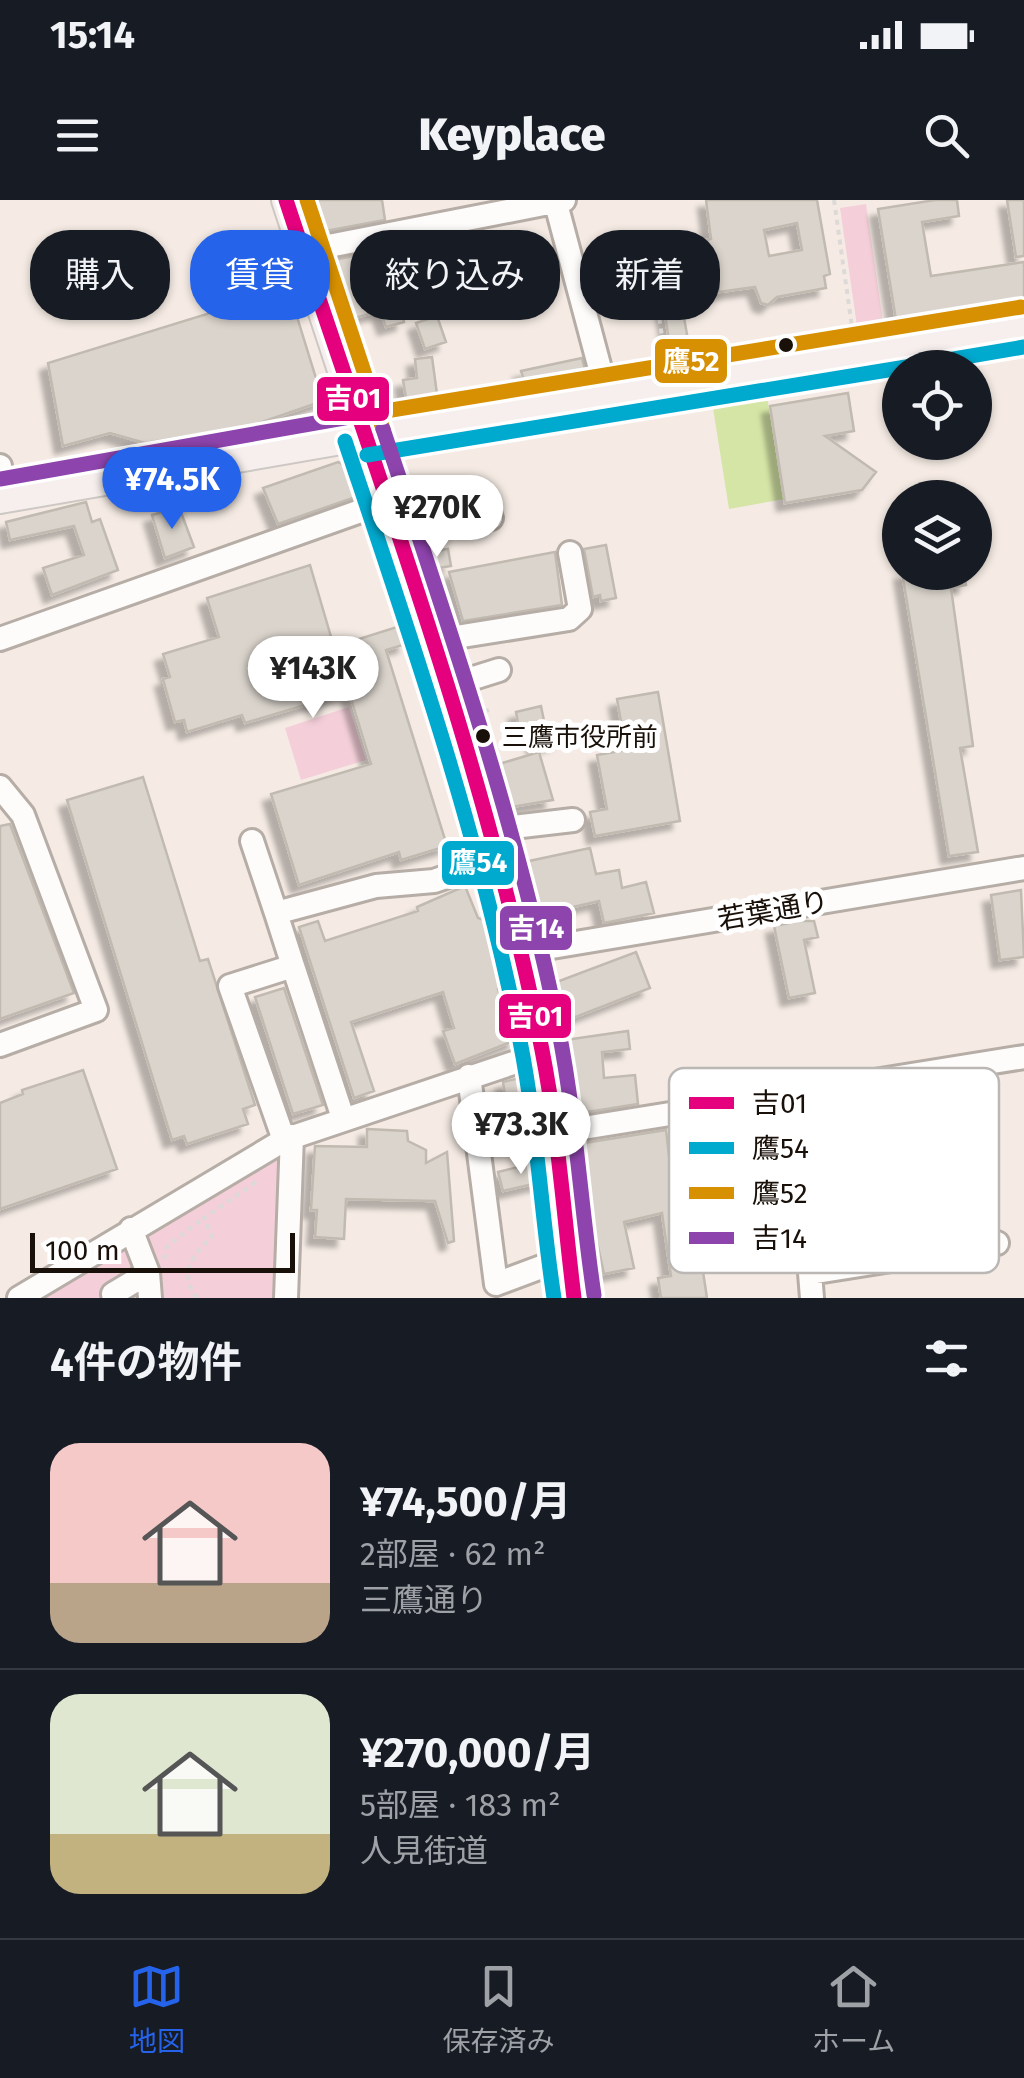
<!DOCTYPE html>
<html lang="ja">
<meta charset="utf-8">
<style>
body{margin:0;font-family:"Fira Sans","Noto Sans JP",sans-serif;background:#20242c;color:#f1f3f6;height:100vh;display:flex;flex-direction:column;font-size:38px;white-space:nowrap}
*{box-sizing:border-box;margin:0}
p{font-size:32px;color:#9ea1a6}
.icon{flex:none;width:55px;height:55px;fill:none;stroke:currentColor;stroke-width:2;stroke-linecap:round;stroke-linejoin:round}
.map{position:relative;height:1098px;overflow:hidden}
.sheet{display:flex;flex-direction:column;background:#171b24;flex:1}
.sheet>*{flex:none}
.top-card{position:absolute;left:30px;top:30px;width:965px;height:90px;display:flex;gap:20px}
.fabs{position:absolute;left:882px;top:150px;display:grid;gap:20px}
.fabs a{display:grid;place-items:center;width:110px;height:110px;border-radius:50%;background:#171b24;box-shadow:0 2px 8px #0004;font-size:50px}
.scale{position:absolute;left:30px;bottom:25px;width:265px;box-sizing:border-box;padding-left:10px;border:5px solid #191009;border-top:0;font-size:28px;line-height:35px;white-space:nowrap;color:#191009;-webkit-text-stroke:8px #fff;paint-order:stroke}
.price{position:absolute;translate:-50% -85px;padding:0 22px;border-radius:35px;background:#fff;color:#222;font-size:32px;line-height:65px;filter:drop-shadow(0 2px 5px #0008)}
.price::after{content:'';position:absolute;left:50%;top:60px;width:30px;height:22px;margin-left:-15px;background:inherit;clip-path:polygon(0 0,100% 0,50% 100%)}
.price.selected{background:#2563eb;color:#fff}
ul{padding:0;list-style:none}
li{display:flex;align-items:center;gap:30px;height:250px;padding:0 50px}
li+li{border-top:2px solid #363941}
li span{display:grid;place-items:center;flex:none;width:280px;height:200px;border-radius:30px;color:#555}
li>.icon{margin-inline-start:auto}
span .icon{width:120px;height:120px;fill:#fffc;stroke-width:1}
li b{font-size:42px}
h2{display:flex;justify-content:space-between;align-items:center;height:120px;padding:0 50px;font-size:42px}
.tag{padding:0 35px;border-radius:40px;background:#171b24;box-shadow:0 2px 8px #0004;font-size:35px;line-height:90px}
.tag.selected{background:#2563eb;color:#fff}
.status{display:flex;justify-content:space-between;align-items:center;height:70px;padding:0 50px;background:#171b24;direction:ltr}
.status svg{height:28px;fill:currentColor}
header{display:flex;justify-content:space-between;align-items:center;height:130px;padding:0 50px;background:#171b24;font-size:45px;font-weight:800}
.tab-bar{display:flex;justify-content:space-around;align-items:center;height:140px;border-top:2px solid #363941;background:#171b24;font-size:28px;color:#9ea1a6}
.tab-bar a{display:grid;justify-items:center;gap:5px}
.tab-bar .selected{color:#2563eb}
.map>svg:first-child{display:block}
</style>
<div class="status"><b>15:14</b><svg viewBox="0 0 49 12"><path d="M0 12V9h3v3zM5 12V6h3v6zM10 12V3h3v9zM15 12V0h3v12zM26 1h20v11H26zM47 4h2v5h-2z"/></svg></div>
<header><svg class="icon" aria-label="menu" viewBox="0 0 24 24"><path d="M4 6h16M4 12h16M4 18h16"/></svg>Keyplace<svg class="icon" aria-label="search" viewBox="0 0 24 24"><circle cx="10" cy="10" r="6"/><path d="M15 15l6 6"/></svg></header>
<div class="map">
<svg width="1024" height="1098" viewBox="0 0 1024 1098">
<defs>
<filter id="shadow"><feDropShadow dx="-8" dy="8" stdDeviation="2.5" flood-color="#0004"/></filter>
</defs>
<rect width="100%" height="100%" fill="#f5ebe4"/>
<path fill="#f4cfd9" d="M866,4l18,125 -26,4 -18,-125z
M349,507l17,53 -65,20 -16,-52z
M280,956l3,142h-242z"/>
<path fill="#d5e5a6" d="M767,197l17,102 -55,10 -16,-101z"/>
<path fill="#dad4cc" stroke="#c1bab1" stroke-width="2.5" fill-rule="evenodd" filter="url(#shadow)" d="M306,0h76l3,20 -70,13z
M706,0h111l13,74 -6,2 2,12 -49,9 -9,8 -7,-2 -6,-16 -36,5 -4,-26 -17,4 -6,-27 19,-4zM797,23l5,27 -33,6 -5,-26z
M935,0h22l2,16 -37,6 9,54 93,-14v39l-128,19 -18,-111z
M1007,0h17v56l-8,1z
M386,50l18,72 -18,5 -6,-16 -33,9 -19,-59z
M285,78l38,123 -96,33 -3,-4 -79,13 -35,-10 -47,13 -15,-83 185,-57 -3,-12z
M677,78l14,79 -19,3 -12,-78z
M437,116l9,26 -21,7 -9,-26z
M432,157l5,37 -31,4 -3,-18 14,-2 -2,-19z
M582,158l4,16 -60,12 -5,-15z
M848,193l6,38 -29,5 51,36 -14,18 -77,13 -15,-97z
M338,262l18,8 8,24 -86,30 -15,-36z
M470,278v28l-25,5 -6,-27z
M86,302l6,20 8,-3 18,51 -66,25 -9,-27 41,-13 -10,-29 -64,14 -4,-18z
M179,307l15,40 -29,11 -13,-43z
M606,345l10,53 -15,3 -1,-6 -7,2 -9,-48z
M448,349l3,17 -25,4 -3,-17z
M555,352l7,53 -99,16 -14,-49z
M310,365l24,82 66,-21 6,18 -20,6 61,196 -46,14 -2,-8 -100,33 -28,-91 100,-30 -22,-72 -104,31 -3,-8 -55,17 -3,-12 -9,2 -12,-43 7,-2 -7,-23 56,-17 -12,-39z
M902,372h62l2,13 -15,3 22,158 -13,2 18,104 -29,4z
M658,492l22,129 -85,15 -5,-24 17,-3 -10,-54 29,-5 -9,-51z
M541,506l5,25 11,-3 3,13 -24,7 -6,-22 -11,3 -3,-17z
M539,552l14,48 -53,9 -11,-42z
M143,577l57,184 8,-2 47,146 -12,4 5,15 -61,20 -3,-8 -12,4 -105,-340z
M10,624l64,169 -74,26v-193z
M590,648l6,26 23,-4 3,18 24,-6 8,31 -50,10 -5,-22 -30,7 4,20 -39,7 -19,-71z
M465,686l13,32 12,4 19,61 -11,6 18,51 -61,24 -12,-33 11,-3 -11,-36 -92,30 23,69 -20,7 -55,-171 19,-6 7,20 93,-30 -1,-4z
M1021,690l3,67 -24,3 -9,-65z
M800,721h14l4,16 -14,3 11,53 -26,5 -15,-72z
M636,752l14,36 -90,35 -14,-37z
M284,788l39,117 -30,9 -38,-117z
M628,831l2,18 -28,3 2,26 31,-3 3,29 -70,11 -10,-74z
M83,870l34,99 -117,40v-106l23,-9 -1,-4z
M528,876l4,31 -25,3 -4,-28z
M367,929l40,2 1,10 18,9v13l21,-11 7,89 -6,2 -13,-42 -89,-2 -2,40 -29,-2 2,-27h-6l4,-64 52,1z
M666,930l10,85 18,-3 13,86h-46l-3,-20 13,-2 -9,-63 -38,9 10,46 -30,6 -7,-32 -6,1 -3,-16 -5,1 -11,-83z
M539,962l3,20 -39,9 -5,-19z"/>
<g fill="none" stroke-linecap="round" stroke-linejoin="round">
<g stroke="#b6ada6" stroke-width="28">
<path id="minor" d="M555,0l48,180 -1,15
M303,51l261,-51
M0,266l3,33
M397,335l94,-17
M0,439l386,-137
M431,441l138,-22 11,-10 -10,-56
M445,487l54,-17
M0,587l23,28 73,195 -96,35
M488,630l85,-10
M252,641l24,72
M522,752l502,-84
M293,766l50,152
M469,876l27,208 72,-27
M552,933l472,-76
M284,940l-54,-154 63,-20 -17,-53 100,-27 58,-5 63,-22
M131,1029l17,44 2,25
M19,1098l265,-158 259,-87
M114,1098l-1,-4 35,-21
M286,1098l6,-162
M812,1098l-2,-25 187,-30"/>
</g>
<g stroke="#cdc8c4" stroke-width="32">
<path id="major" d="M286,0l145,441 79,266 33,146 31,245
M0,299l706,-122 318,-50"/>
</g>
<path stroke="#dcd9d7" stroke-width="4" stroke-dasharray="5 5" stroke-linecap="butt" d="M834,0l19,134
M596,87l57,-10 13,86
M475,515l14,-5
M164,1059l3,-13 37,-28
M197,1098c-19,-25 -5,-43 15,-61l-8,-19 52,-36"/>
<use href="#minor" stroke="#fefcfb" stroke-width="22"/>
<use href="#major" stroke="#f6efed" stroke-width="28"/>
<g stroke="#fff" stroke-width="22">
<path id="bus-1" d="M286,0c92,280 199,560 256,850 16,81 22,166 32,248"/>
</g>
<g stroke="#fff" stroke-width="22">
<path id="bus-2" d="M900,168l124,-21
M345,241c66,197 135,396 175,600 17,85 21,172 34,257
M367,255l533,-87"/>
</g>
<g stroke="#fff" stroke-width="22">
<path id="bus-3" d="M307,0l76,229
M361,215l660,-108"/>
</g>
<g stroke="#fff" stroke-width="22">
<path id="bus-4" d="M383,229c66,198 135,398 176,603 17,87 22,176 35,263
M0,279l361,-64"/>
</g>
<use href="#bus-1" stroke="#e5007d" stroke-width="15"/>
<use href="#bus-2" stroke="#00a9ce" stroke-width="15"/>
<use href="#bus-3" stroke="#d69001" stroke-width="15"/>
<use href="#bus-4" stroke="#8e44ad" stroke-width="15"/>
</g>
<g fill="#191009" stroke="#fff" stroke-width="4">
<circle cx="786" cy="145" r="9"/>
<circle cx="483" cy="536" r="9"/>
</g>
<g text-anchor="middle" stroke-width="10" stroke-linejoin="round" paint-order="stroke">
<g font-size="26" fill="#191009" stroke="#fff" text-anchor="start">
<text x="502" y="546">三鷹市役所前</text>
</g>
<g font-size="28" fill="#191009" stroke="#fff">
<text transform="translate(773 710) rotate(-10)" y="10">若葉通り</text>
</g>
</g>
<rect x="669" y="868" width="330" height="205" rx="15" fill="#fff" stroke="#bab7b5" stroke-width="2.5"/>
<rect x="689" y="897" width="45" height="12" fill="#e5007d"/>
<rect x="689" y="942" width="45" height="12" fill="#00a9ce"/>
<rect x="689" y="987" width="45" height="12" fill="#d69001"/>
<rect x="689" y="1032" width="45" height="12" fill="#8e44ad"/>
<g font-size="28" fill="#191009">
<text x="752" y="913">吉01</text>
<text x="752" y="958">鷹54</text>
<text x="752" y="1003">鷹52</text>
<text x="752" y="1048">吉14</text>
</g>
<g stroke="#fff" stroke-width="4">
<rect x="653" y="137" width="76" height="48" rx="10" fill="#d69001"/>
<rect x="315" y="175" width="76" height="48" rx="10" fill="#e5007d"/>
<rect x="440" y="639" width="76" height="48" rx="10" fill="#00a9ce"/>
<rect x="498" y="704" width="76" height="48" rx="10" fill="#8e44ad"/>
<rect x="497" y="792" width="76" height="48" rx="10" fill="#e5007d"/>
</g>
<g font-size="28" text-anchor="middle" font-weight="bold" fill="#fff">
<text x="691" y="171">鷹52</text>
<text x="353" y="208">吉01</text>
<text x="478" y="672">鷹54</text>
<text x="536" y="738">吉14</text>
<text x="535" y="826">吉01</text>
</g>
</svg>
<div class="fabs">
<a><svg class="icon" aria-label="locate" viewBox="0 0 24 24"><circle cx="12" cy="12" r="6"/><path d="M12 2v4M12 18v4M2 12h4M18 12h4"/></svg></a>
<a><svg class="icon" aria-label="layers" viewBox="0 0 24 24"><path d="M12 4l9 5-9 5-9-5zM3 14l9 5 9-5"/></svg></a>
</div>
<div class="scale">100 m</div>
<b class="price selected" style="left:172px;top:332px">¥74.5K</b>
<b class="price" style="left:437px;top:360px">¥270K</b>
<b class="price" style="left:313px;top:521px">¥143K</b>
<b class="price" style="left:521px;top:977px">¥73.3K</b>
<div class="top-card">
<a class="tag">購入</a>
<a class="tag selected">賃貸</a>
<a class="tag">絞り込み</a>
<a class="tag">新着</a>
</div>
</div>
<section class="sheet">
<h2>4件の物件<svg class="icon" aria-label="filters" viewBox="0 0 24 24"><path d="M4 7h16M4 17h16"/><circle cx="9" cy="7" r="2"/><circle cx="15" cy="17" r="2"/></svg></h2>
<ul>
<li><span style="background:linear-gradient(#f6c9c9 70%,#b9a48a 0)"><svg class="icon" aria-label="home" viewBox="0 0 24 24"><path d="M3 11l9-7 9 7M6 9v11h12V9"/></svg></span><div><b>¥74,500/月</b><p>2部屋 · 62 m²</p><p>三鷹通り</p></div></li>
<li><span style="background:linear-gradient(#dfe7d0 70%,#c2b280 0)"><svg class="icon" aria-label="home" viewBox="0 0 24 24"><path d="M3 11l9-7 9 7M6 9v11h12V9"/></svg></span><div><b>¥270,000/月</b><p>5部屋 · 183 m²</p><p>人見街道</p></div></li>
</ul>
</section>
<nav class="tab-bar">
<a class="selected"><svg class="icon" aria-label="map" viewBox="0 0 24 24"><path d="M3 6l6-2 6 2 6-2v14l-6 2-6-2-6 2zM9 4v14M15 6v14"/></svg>地図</a>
<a><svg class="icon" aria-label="saved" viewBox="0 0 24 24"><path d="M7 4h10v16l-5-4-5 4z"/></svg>保存済み</a>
<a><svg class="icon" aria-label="home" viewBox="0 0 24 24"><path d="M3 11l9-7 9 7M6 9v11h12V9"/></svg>ホーム</a>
</nav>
